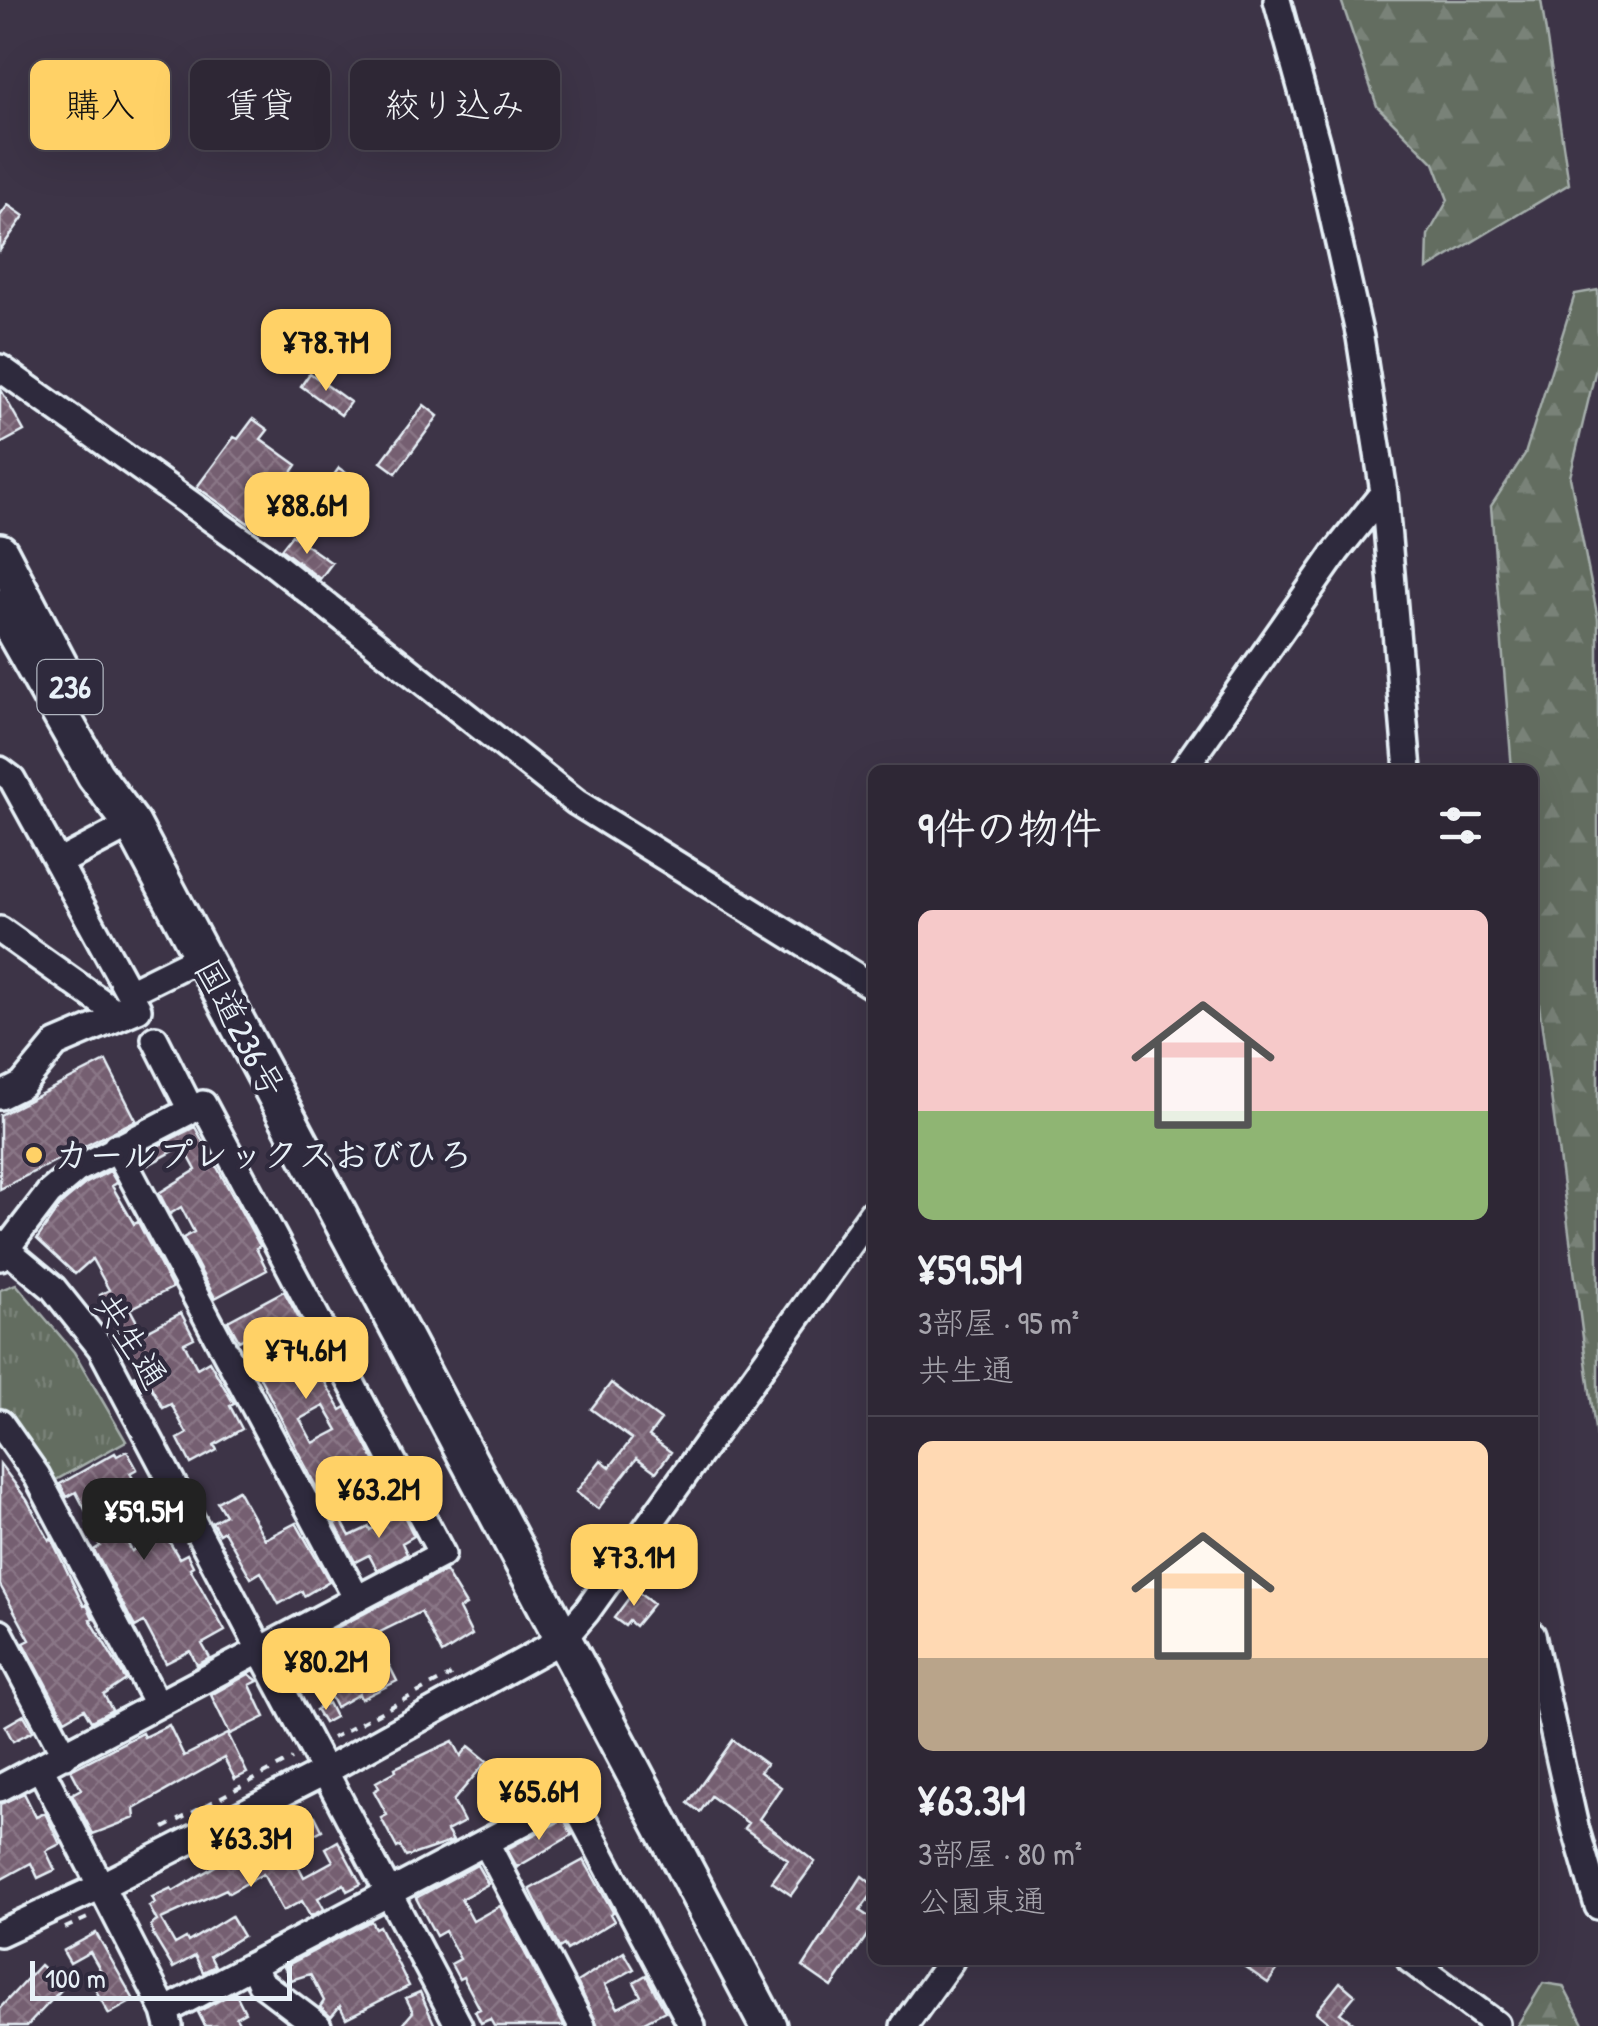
<!DOCTYPE html>
<html lang="ja">
<meta charset="utf-8">
<style>
body{margin:0;font-family:"Patrick Hand","Klee One",sans-serif;background:#362f3d;color:#f1f3f6;height:100vh;display:flex;flex-direction:column;font-size:38px;white-space:nowrap}
*{box-sizing:border-box;margin:0}
p{font-size:32px;color:#a7a5ad}
.icon{flex:none;width:55px;height:55px;fill:none;stroke:currentColor;stroke-width:2;stroke-linecap:round;stroke-linejoin:round}
.map{position:relative;flex:1;overflow:hidden}
.drawer{position:absolute;left:868px;top:765px;width:670px;height:1200px;display:flex;flex-direction:column;background:#2e2735;border-radius:15px;box-shadow:0 10px 40px #0002,0 0 0 2px #494450}
.drawer>*{flex:none}
.guide{position:absolute;left:30px;top:60px;width:688px;height:90px;display:flex;gap:20px}
.scale{position:absolute;left:30px;bottom:25px;width:262px;box-sizing:border-box;padding-left:10px;border:5px solid #e8f1f8;border-top:0;font-size:28px;line-height:35px;white-space:nowrap;color:#e8f1f8;-webkit-text-stroke:8px #2f2a3d;paint-order:stroke}
.price{position:absolute;translate:-50% -85px;padding:0 22px;border-radius:20px;background:#ffd166;color:#111;font-size:32px;line-height:65px;filter:drop-shadow(0 2px 5px #0008)}
.price::after{content:'';position:absolute;left:50%;top:60px;width:30px;height:22px;margin-left:-15px;background:inherit;clip-path:polygon(0 0,100% 0,50% 100%)}
.price.selected{background:#222;color:#fff}
ul{padding:0;list-style:none}
li{display:grid;align-content:center;gap:20px;height:530px;padding:0 50px}
li+li{border-top:2px solid #494450}
li span{display:grid;place-items:center;height:310px;border-radius:15px;color:#555}
li>.icon{margin-inline-start:auto}
span .icon{width:180px;height:180px;fill:#fffc;stroke-width:1}
li b{font-size:42px}
h2{display:flex;justify-content:space-between;align-items:center;height:120px;padding:0 50px;font-size:42px}
.tag{padding:0 35px;border-radius:15px;background:#2e2735;box-shadow:0 10px 40px #0002,0 0 0 2px #494450;font-size:35px;line-height:90px}
.tag.selected{background:#ffd166;color:#111}
.map>svg:first-child{display:block}
</style>
<div class="map">
<svg width="1598" height="2026" viewBox="0 0 1598 2026">
<defs>
<pattern id="grass-tufts" width="24" height="20" patternUnits="userSpaceOnUse" patternTransform="scale(2.5)"><rect width="24" height="20" fill="#636d61"/><path d="M3 7l-1-3M5 7V3M7 7l1-3M15 17l-1-3M17 17v-4M19 17l1-3" fill="none" stroke="#798278"/></pattern>
<pattern id="forest-firs" width="22" height="20" patternUnits="userSpaceOnUse" patternTransform="scale(2.5)"><rect width="22" height="20" fill="#636d61"/><path d="M5 1l3.5 6h-7zM16 11l3.5 6h-7z" fill="#798278"/></pattern>
<pattern id="building-cross-hatch" width="8" height="8" patternUnits="userSpaceOnUse" patternTransform="scale(2.5)"><rect width="8" height="8" fill="#755e71"/><path d="M0 0l8 8M0 8l8-8" fill="none" stroke="#897686"/></pattern>
</defs>
<rect width="100%" height="100%" fill="#3d3447"/>
<filter id="ink" filterUnits="userSpaceOnUse"><feTurbulence type="fractalNoise" baseFrequency=".01" numOctaves="2"/><feDisplacementMap in="SourceGraphic" scale="20" xChannelSelector="R" yChannelSelector="G"/><feConvolveMatrix kernelMatrix="1 2 1 2 8 2 1 2 1" color-interpolation-filters="sRGB"/></filter>
<g filter="url(#ink)">
<path fill="url(#grass-tufts)" stroke="#a6afac" stroke-width="2.5" d="M16,1284l58,68 52,89 -72,40 -40,-61 -14,-13v-117z"/>
<path fill="url(#forest-firs)" stroke="#a6afac" stroke-width="2.5" d="M1341,0h200l28,184 -142,85 1,-34 20,-35 -14,-37 -57,-57z
M1598,290v70l-28,117 28,142v833l-65,-493 -1,-189h-20l-21,-264 34,-52 50,-160z
M1543,1983l20,3 21,40h-67z"/>
<path fill="url(#building-cross-hatch)" stroke="#e8f1f8" stroke-width="2.5" fill-rule="evenodd" d="M8,205l16,11 -24,34v-34z
M310,373l40,29 -9,13 -40,-29z
M0,388l24,43 -24,13z
M424,405l14,11 -42,57 -15,-11z
M253,419l15,11 -7,9 36,26 -13,19 -5,-3 -31,42 -51,-36 37,-50 4,2z
M339,468l28,20 -28,38 -27,-21z
M292,535l40,28 -12,16 -39,-30z
M106,1061l30,59 -136,69v-74z
M195,1127l65,119 -4,2 11,22 -52,28 -32,-60 11,-6 -13,-25 -11,7 -11,-21 37,-23 -13,-24 -35,19 -6,-11z
M110,1171l7,12 -5,3 22,38 4,-2 34,66 -42,21 13,24 38,-20 13,25 -10,5 13,25 12,-7 25,43 -4,2 12,23 -28,16 3,5 -26,14 -13,-25 9,-5 -16,-30 -8,4 -13,-23 -9,4 -7,-13 5,-2 -39,-79 9,-5 -17,-31 -17,15 -38,-35 24,-35 24,-20z
M284,1291l22,41 7,18 -4,3 17,31 15,26 5,-3 29,55 -32,17 10,20 -24,13 -76,-148 33,-17 -13,-24 -34,18 -11,-20zM324,1406l14,24 -25,13 -13,-24z
M611,1383l50,37 -12,16 22,16 -15,20 -19,-14 -39,51 -22,-17 25,-32 9,7 22,-28 -41,-30z
M127,1451l10,18 -7,4 20,37 -31,18 13,23 32,-18 15,25 8,-4 6,12 -3,2 35,63 -23,13 8,14 -13,7 -7,-14 -24,12 -22,-41 -9,5 -41,-77 6,-4 -13,-23 4,-2 -15,-29 -9,5 -7,-13 55,-31 2,3z
M0,1464l27,36 22,40 2,-2 33,68 3,-1 6,13 -3,1 36,61 -22,15 8,15 -21,11 -7,-12 -19,11 -41,-77 6,-3 -30,-55z
M238,1490l27,49 31,-16 33,58 -25,15 -2,-5 -23,13 -18,-32 -10,6 -27,-47 -5,3 -7,-12 13,-7 -8,-13z
M402,1512l12,24 -12,7 5,11 -30,16 -8,-15 -14,7 -20,-39 6,-3 9,16 19,-9 1,3z
M445,1571l21,34 -7,4 13,26 -30,19 -21,-42 -47,23 23,46 -36,18 -2,-5 -23,13 -12,-23 19,-11 -13,-23 -24,12 -7,-14z
M635,1590l18,14 -18,22 -6,-5 -4,5 -11,-8z
M249,1674l9,7 -8,4 15,32 -35,17 -19,-39z
M328,1703l7,14 -11,6 -8,-13z
M24,1715l9,16 -20,10 -8,-15z
M169,1725l15,31 44,-22 19,39 -12,6 -11,-21 -90,51 1,9 -42,16 -21,-40 9,-5 -10,-19 71,-37 2,4z
M733,1740l33,24 -6,8 21,15 -22,32 56,43 -24,33 -19,-13 16,-22 -44,-32 4,-5 -37,-27 -11,16 -12,-9z
M453,1741l8,15 8,-10 18,15 -34,40 11,21 -17,9 6,10 -47,16 -6,-11 -3,2 -16,-30 6,-3 -13,-24 5,-3 -3,-6 20,-11 -1,-3z
M24,1793l12,24 9,-4 15,31 -14,7 9,19 -17,8 -7,-15 -31,17v-76z
M310,1815l2,3 3,-2 7,14 -33,18 15,29 29,-16 -7,-13 12,-7 23,43 -14,7 -3,-7 -26,14 6,11 -14,7 -8,-15 -19,10 -20,-37 -34,19 -3,-4 -65,30 14,25 11,-6 2,4 43,-26 12,20 -33,20 5,10 -12,6 -8,-16 -22,12 -20,-33 -2,-10 6,-4 -8,-15 6,-3 -3,-6 19,-9 2,3 61,-36 2,3z
M564,1819l8,16 -55,32 -10,-18z
M584,1860l29,52 -3,2 4,7 -47,29 -3,-5 -5,3 -29,-59z
M477,1865l11,19 -27,15 12,22 27,-15 64,120h-70l-4,-7 -9,4 -6,-12 5,-2 -17,-32 -4,2 -8,-15 9,-5 -15,-28 -9,5 -20,-38z
M862,1876l10,8v10l-12,17 12,8v9l-40,59 -29,-20z
M371,1921l4,7 4,-2 30,60 -63,32 -6,-12 -9,11 -11,-10 4,-6 -14,-27 -19,6 -7,-13z
M96,1933l38,67 -25,14 -15,-27 12,-7 -16,-28 -20,11 -7,-12z
M624,1952l10,17 -29,16 13,23 23,-12 -7,-14 12,-7 19,36 -29,15h-38l-21,-44z
M1235,1960h49l-16,23z
M40,1965l14,13 -3,3 10,9 -34,36h-27v-18z
M1340,1982l15,13 -15,18 17,13h-24l-17,-14z
M235,1992l10,20 -9,5 5,9h-36l-7,-14z
M420,1992l15,34h-34l12,-14 -7,-14z"/>
<g fill="none" stroke-linecap="round" stroke-linejoin="round">
<g stroke="#e8f1f8" stroke-width="32">
<path id="minor" d="M1277,0l40,145 43,192 24,155 24,278
M0,368l265,189 311,245 296,184
M0,770l12,9 126,230 -82,35 -34,41 -22,11
M1183,770l153,-218 48,-60
M60,862l72,-38
M0,930l121,86
M129,992l73,-36
M155,1039l36,71
M116,1147l241,452
M0,1244l53,44 48,60 358,678
M0,1257l49,-64 27,-23 127,-66 239,450 -442,234
M0,1423l37,53 120,228
M0,1633l65,122
M1532,1635l43,192 23,79
M40,1767l125,244 4,15
M486,1843l96,183
M0,1933l99,-46 223,-114 241,-134 24,-28 285,-398
M1410,1960l86,64
M253,1965l7,17 58,44
M165,2011l406,-214 121,229
M904,2026l47,-66"/>
</g>
<g stroke="#e8f1f8" stroke-width="42">
<path id="highway" d="M0,552l66,126
M0,607l95,168 37,49 636,1202"/>
</g>
<path stroke="#e8f1f8" stroke-width="4" stroke-dasharray="8 8" stroke-linecap="butt" d="M332,1738l119,-63
M164,1828l128,-69
M65,1928l27,-12"/>
<use href="#minor" stroke="#2f2a3d" stroke-width="25"/>
<use href="#highway" stroke="#2f2a3d" stroke-width="35"/>
</g>
</g>
<circle fill="#ffd166" stroke="#2f2a3d" stroke-width="4" cx="34" cy="1155" r="10"/>
<g text-anchor="middle" stroke-width="9" stroke-linejoin="round" paint-order="stroke">
<rect fill="#2f2a3d" stroke="#b0b5c0" stroke-width="2.5" x="37.5" y="660" width="65" height="54" rx="8"/>
<g font-size="32" font-weight="bold" fill="#e8f1f8">
<text x="70" y="698">236</text>
</g>
<g font-size="35" fill="#e8f1f8" stroke="#2f2a3d">
<text transform="translate(240 1028) rotate(62)" y="12">国道236号</text>
<text transform="translate(131 1341) rotate(58)" y="12">共生通</text>
</g>
<g font-size="35" font-weight="bold" fill="#e8f1f8" stroke="#2f2a3d" text-anchor="start">
<text x="54" y="1167">カールプレックスおびひろ</text>
</g>
</g>
</svg>
<div class="scale">100 m</div>
<b class="price" style="left:326px;top:394px">¥78.7M</b>
<b class="price" style="left:307px;top:557px">¥88.6M</b>
<b class="price" style="left:306px;top:1402px">¥74.6M</b>
<b class="price" style="left:379px;top:1541px">¥63.2M</b>
<b class="price selected" style="left:144px;top:1563px">¥59.5M</b>
<b class="price" style="left:634px;top:1609px">¥73.1M</b>
<b class="price" style="left:326px;top:1713px">¥80.2M</b>
<b class="price" style="left:539px;top:1843px">¥65.6M</b>
<b class="price" style="left:251px;top:1890px">¥63.3M</b>
<div class="guide">
<a class="tag selected">購入</a>
<a class="tag">賃貸</a>
<a class="tag">絞り込み</a>
</div>
<section class="drawer">
<h2>9件の物件<svg class="icon" aria-label="filters" viewBox="0 0 24 24"><path d="M4 7h16M4 17h16"/><circle cx="9" cy="7" r="2"/><circle cx="15" cy="17" r="2"/></svg></h2>
<ul>
<li><span style="background:linear-gradient(#f6c9c9 65%,#8fb573 0)"><svg class="icon" aria-label="home" viewBox="0 0 24 24"><path d="M3 11l9-7 9 7M6 9v11h12V9"/></svg></span><div><b>¥59.5M</b><p>3部屋 · 95 m²</p><p>共生通</p></div></li>
<li><span style="background:linear-gradient(#ffd9b3 70%,#b9a48a 0)"><svg class="icon" aria-label="home" viewBox="0 0 24 24"><path d="M3 11l9-7 9 7M6 9v11h12V9"/></svg></span><div><b>¥63.3M</b><p>3部屋 · 80 m²</p><p>公園東通</p></div></li>
</ul>
</section>
</div>
